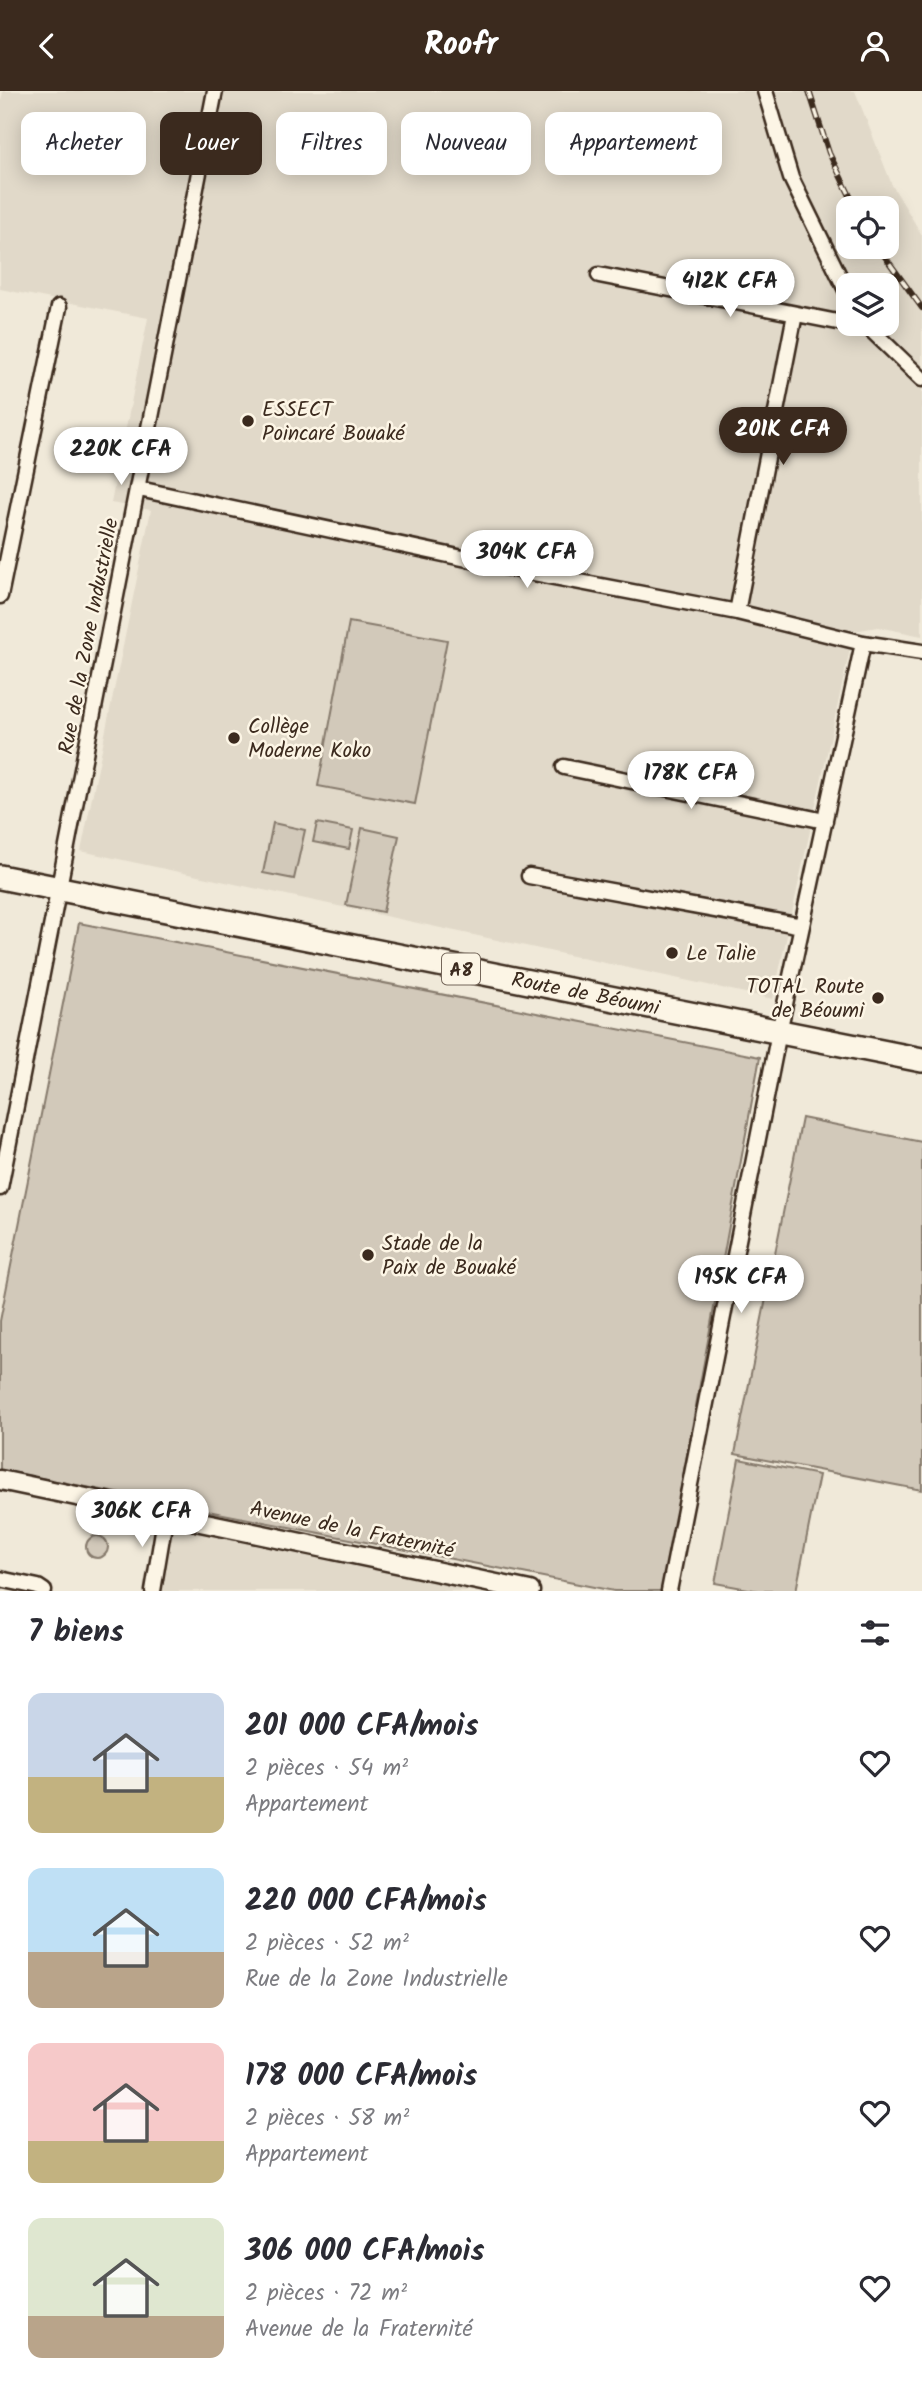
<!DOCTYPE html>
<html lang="fr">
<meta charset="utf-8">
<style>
body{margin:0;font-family:Kalam,sans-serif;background:#f7f7f7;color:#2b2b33;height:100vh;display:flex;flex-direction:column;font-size:26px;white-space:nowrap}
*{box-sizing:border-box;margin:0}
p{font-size:23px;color:#7c7c81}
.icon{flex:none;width:38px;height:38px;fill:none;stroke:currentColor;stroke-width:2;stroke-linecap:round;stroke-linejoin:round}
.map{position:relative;height:1500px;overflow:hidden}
.side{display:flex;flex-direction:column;background:#fff;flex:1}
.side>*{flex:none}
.banner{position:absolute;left:21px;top:21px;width:880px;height:63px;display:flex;gap:14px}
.buttons{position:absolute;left:836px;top:105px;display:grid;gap:14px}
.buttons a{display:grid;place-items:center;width:63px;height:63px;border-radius:14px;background:#fff;box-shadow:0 4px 18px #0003;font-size:35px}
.price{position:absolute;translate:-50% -60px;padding:0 16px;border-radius:24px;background:#fff;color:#222;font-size:23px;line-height:46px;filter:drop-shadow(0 2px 4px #0008)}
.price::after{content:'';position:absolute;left:50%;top:42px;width:21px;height:16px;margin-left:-10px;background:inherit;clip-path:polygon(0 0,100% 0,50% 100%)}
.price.current{background:#3b2a1e;color:#fff}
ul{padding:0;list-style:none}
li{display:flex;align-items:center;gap:21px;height:175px;padding:0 28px}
li span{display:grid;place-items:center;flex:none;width:196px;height:140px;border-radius:14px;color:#555}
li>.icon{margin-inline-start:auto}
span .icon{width:84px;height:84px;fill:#fffc;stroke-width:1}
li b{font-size:30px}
h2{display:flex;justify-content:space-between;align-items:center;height:84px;padding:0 28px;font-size:30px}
.tag{padding:0 24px;border-radius:14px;background:#fff;box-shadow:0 4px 18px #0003;font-size:24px;line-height:63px}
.tag.current{background:#3b2a1e;color:#fff}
header{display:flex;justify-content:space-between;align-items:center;height:91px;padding:0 28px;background:#3b2a1e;color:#fff;font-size:32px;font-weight:600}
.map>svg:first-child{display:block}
</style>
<header><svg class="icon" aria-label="back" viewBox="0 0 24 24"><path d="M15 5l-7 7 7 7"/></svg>Roofr<svg class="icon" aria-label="person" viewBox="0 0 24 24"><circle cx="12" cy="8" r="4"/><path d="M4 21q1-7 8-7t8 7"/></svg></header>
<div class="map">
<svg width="922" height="1500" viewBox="0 0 922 1500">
<rect width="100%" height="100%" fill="#f0e9d9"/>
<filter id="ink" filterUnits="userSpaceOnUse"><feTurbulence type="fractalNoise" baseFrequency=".0143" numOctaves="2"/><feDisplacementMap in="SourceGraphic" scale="14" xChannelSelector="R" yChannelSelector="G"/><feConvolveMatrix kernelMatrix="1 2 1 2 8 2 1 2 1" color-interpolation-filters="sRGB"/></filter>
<g filter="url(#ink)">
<path fill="#e1d9c9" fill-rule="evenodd" d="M3,0h852l37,94 30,50v401l-44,-9 -24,4 -81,368 -692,-148 70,-341 -40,-7 37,-185 -148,-29v-183zM849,117h38v39h-38zM849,194h38v39h-38z
M173,1434l331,66h-343z"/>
<path fill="#d2c9ba" stroke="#867a6c" stroke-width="2" d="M349,531l98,18 -32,164 -97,-18z
M273,732l32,7 -11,49 -31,-6z
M317,732l36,7 -4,19 -36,-7z
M362,737l37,8 -16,76 -37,-7z
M79,832l681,134 -98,534h-48l-614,-121v-149z
M802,1027l120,24v348l-187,-36z
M739,1368l80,16 -23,116h-37l-44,-8z
M86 1456a11 11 0 1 1 22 0a11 11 0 1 1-22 0Z"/>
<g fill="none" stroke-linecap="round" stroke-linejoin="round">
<g stroke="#3b2a1e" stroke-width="19">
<path id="minor" d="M765,0l26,87 58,118
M599,184l269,53
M865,233l57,55
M139,398l394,84 204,39 126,31 59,9
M0,505l59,-289
M737,521l58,-298
M564,676l261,54
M529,785l273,50
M0,1097l215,-1097
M0,1488l38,8 6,4
M153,1500l13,-78
M669,1500l110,-559 84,-389"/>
</g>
<g stroke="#3b2a1e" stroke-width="23">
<path id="tertiary" d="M0,1389l530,111"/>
</g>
<g stroke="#3b2a1e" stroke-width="28">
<g id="primary">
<path id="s1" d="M0,786l922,183"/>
</g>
</g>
<use href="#minor" stroke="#fcf5e5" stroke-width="14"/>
<use href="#tertiary" stroke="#fcf5e5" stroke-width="18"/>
<use href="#primary" stroke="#fcf5e5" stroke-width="23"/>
<g stroke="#3b2a1e" stroke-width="6">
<path id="rail" d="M809,0l20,62 27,55
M878,156l44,61"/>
</g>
<use href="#rail" stroke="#fcf5e5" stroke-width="3.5" stroke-dasharray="10" stroke-linecap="butt"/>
</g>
</g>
<g fill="#3b2a1e" stroke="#fcf5e5" stroke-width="2.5">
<circle cx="248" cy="330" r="7"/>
<circle cx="234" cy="647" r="7"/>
<circle cx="672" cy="862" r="7"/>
<circle cx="878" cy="907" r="7"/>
<circle cx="368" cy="1164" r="7"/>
</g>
<g text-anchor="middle" stroke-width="5" stroke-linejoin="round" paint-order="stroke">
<rect fill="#fcf5e5" stroke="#75675a" stroke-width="2" x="442" y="862.5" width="38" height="31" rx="5"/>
<g font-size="19" font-weight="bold" fill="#3b2a1e">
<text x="461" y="885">A8</text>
</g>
<g font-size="21" fill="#3b2a1e" stroke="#fcf5e5" text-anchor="start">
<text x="262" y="325">ESSECT<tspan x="262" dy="24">Poincaré Bouaké</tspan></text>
<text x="248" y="642">Collège<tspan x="248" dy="24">Moderne Koko</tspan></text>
<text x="686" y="869">Le Talie</text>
<text x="864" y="902" text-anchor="end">TOTAL Route<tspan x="864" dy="24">de Béoumi</tspan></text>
<text x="382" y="1159">Stade de la<tspan x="382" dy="24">Paix de Bouaké</tspan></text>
</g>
<g font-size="21" fill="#3b2a1e" stroke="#fcf5e5">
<text transform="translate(88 545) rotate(-79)" y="7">Rue de la Zone Industrielle</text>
<text dy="7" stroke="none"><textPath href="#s1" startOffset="597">Route de Béoumi</textPath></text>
<text transform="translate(352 1438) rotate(12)" y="7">Avenue de la Fraternité</text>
</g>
</g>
</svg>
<div class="buttons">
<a><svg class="icon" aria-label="locate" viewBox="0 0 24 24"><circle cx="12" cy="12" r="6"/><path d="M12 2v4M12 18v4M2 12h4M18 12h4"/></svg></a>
<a><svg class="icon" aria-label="layers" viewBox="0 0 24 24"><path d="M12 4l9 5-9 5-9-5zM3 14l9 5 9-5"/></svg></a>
</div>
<b class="price" style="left:730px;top:228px">412K CFA</b>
<b class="price current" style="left:783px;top:376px">201K CFA</b>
<b class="price" style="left:121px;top:396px">220K CFA</b>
<b class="price" style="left:527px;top:499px">304K CFA</b>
<b class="price" style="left:691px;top:720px">178K CFA</b>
<b class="price" style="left:741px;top:1224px">195K CFA</b>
<b class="price" style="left:142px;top:1458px">306K CFA</b>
<div class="banner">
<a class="tag">Acheter</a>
<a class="tag current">Louer</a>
<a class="tag">Filtres</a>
<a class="tag">Nouveau</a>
<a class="tag">Appartement</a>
</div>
</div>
<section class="side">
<h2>7 biens<svg class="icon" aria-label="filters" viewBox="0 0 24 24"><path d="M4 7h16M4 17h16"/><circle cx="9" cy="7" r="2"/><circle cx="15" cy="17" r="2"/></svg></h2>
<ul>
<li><span style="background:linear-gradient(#c9d6e8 60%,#c2b280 0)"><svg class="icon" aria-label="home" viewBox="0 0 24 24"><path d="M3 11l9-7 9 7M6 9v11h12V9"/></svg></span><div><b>201 000 CFA/mois</b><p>2 pièces · 54 m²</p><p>Appartement</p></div><svg class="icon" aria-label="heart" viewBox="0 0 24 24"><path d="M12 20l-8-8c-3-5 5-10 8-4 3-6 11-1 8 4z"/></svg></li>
<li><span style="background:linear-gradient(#bfe0f5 60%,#b9a48a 0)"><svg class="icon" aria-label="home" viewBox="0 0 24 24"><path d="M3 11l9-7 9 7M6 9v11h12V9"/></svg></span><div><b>220 000 CFA/mois</b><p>2 pièces · 52 m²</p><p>Rue de la Zone Industrielle</p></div><svg class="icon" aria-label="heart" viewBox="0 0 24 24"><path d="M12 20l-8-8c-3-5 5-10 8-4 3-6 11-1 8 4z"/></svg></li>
<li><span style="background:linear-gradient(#f6c9c9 70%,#c2b280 0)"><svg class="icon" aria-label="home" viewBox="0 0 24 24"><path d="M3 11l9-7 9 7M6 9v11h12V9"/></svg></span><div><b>178 000 CFA/mois</b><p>2 pièces · 58 m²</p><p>Appartement</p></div><svg class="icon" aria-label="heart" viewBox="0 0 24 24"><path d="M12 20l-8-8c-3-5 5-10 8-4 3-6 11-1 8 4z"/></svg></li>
<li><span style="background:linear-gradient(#dfe7d0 70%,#b9a48a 0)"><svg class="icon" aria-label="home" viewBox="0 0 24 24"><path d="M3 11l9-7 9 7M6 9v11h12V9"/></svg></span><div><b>306 000 CFA/mois</b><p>2 pièces · 72 m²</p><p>Avenue de la Fraternité</p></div><svg class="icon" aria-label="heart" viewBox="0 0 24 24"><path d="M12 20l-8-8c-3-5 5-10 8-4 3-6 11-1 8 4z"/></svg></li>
</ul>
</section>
